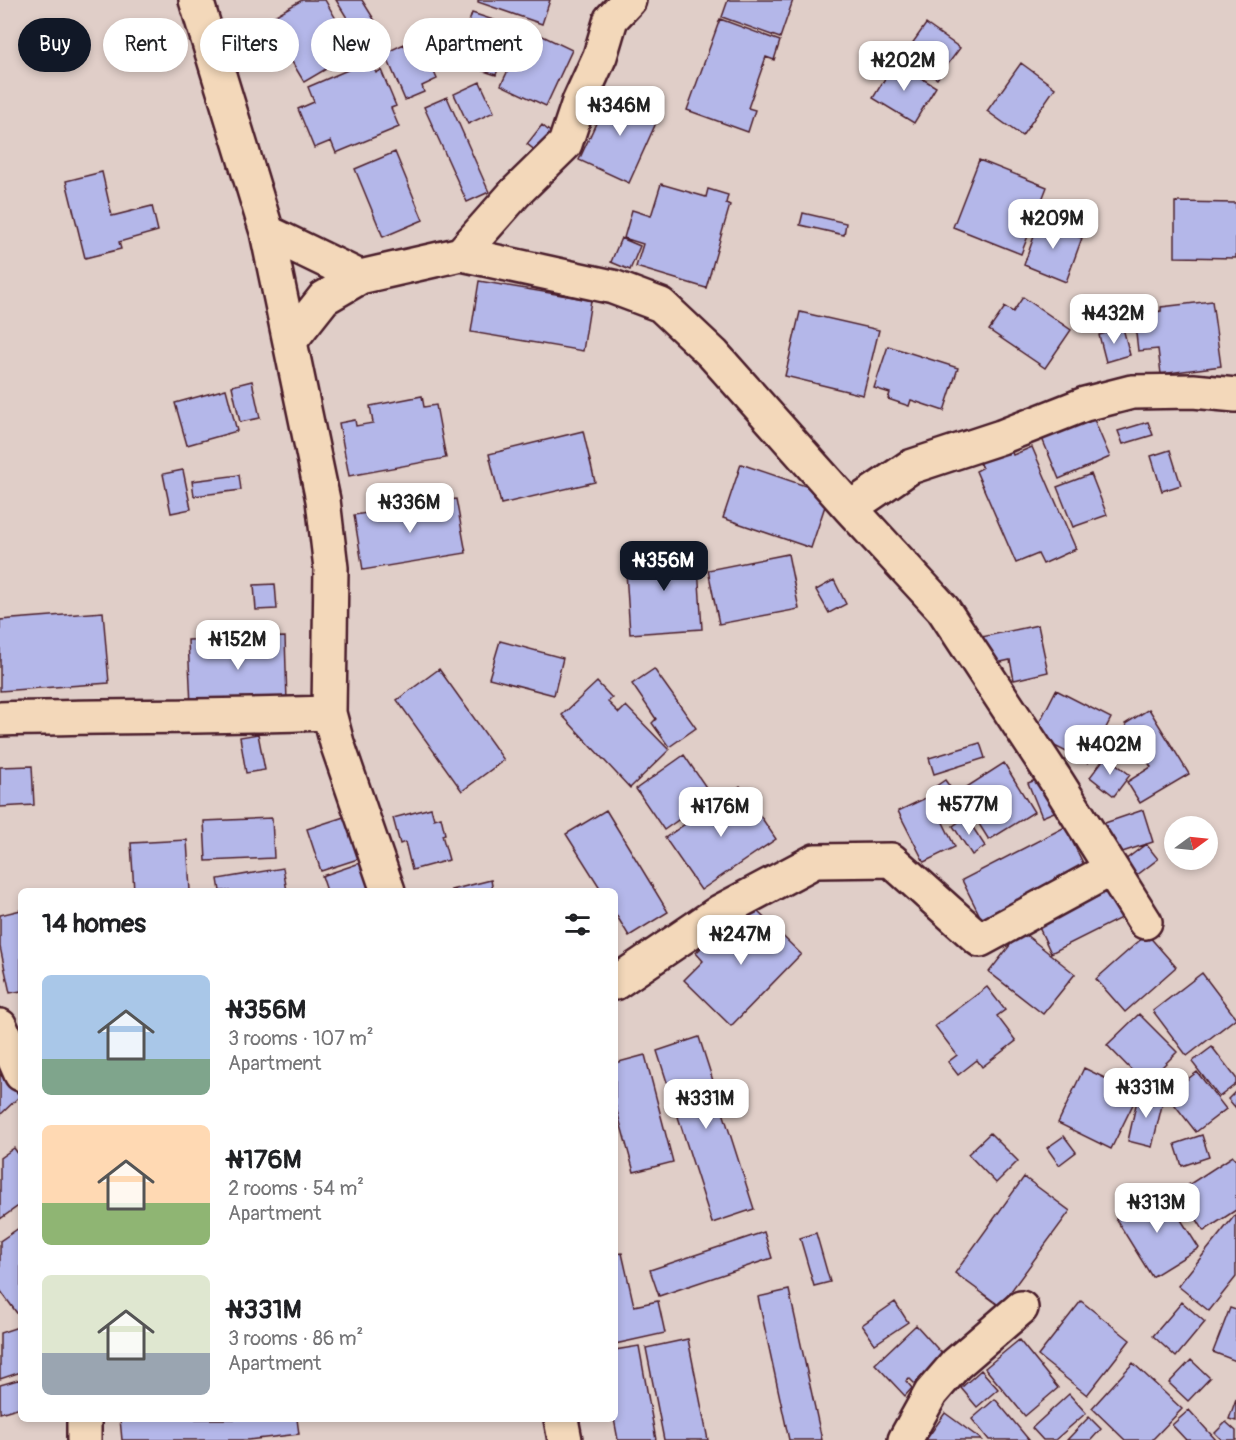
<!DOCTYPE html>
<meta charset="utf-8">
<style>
body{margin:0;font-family:Pangolin,sans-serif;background:#f6f6f6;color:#202124;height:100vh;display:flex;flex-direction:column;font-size:22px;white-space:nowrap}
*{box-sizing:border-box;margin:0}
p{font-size:20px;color:#757577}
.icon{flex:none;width:33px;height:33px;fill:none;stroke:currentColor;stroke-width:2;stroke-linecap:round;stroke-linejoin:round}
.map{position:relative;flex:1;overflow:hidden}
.details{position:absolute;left:18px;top:888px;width:600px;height:534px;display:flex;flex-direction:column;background:#fff;border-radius:9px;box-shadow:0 3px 9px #0003}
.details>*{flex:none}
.guide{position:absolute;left:18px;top:18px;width:600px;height:54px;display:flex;gap:12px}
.needle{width:39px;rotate:75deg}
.fabs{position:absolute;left:1164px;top:816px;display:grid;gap:12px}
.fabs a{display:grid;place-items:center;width:54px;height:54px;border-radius:50%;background:#fff;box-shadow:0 3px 9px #0003;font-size:30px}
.price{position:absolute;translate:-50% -51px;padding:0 14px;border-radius:12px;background:#fff;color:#222;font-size:20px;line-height:39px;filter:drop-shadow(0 2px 3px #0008)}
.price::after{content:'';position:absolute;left:50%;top:36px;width:18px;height:14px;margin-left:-9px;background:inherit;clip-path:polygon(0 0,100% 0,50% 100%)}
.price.current{background:#111827;color:#fff}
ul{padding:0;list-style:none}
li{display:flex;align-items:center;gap:18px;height:150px;padding:0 24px}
li span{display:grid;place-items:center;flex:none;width:168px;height:120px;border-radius:9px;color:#555}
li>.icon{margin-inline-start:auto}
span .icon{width:72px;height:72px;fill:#fffc;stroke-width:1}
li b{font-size:26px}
h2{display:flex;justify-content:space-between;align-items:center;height:72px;padding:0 24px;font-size:26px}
.tag{padding:0 21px;border-radius:27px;background:#fff;box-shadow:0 3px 9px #0003;font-size:21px;line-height:54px}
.tag.current{background:#111827;color:#fff}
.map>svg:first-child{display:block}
</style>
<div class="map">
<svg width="1236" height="1440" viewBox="0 0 1236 1440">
<rect width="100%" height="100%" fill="#e0cec8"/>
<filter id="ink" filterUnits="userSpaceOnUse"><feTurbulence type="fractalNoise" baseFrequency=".0167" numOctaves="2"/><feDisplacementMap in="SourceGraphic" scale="12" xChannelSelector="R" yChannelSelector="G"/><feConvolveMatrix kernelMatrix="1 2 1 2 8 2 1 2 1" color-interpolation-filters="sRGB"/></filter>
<g filter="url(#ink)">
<path fill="#b4b7e9" stroke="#4a1f2b" stroke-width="1.5" d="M302,0h23l30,52 -51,30 -37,-62z
M336,0h26l15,24 -19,12z
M478,0h72l-8,24 -64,-22z
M728,0h65l-13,38 -58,-21z
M472,13l40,13 -16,49 -40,-13z
M720,19l60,22 -6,19 -8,-3 -18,51 7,2 -7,22 -61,-22z
M926,24l34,24 -23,31 -33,-24z
M528,29l44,21 -26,56 -45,-21z
M404,44l3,7 15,-7 15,35 -15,7 2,6 -19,8 -20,-47z
M371,60l5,13 5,-3 15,36 -5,2 8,19 -63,26 -5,-12 -17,7 -16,-39 16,-7 -6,-15z
M895,62l41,25 -22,36 -41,-25z
M1021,63l34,25 -33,48 -35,-25z
M480,82l14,30 -26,12 -14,-30z
M611,91l49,23 -31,69 -50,-23z
M447,97l42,95 -22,10 -43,-95z
M542,125l13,11 -15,18 -13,-10z
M395,152l28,68 -40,17 -28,-68z
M979,160l68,27 -26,67 -68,-27z
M102,172l10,44 40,-10 6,25 -39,11 2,7 -36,9 -19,-77z
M661,184l45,13 2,-8 20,6 -2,8 4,2 -24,83 -70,-21 7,-23 -19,-6 8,-28 19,6z
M1175,202l61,1v55l-61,-1z
M803,213l43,10 -2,12 -44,-10z
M1057,220l14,6 -3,7 14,5 -16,44 -42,-17 15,-43 15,6z
M621,238l19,8 -10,24 -19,-8z
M479,281l112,19 -8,51 -112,-19z
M1023,297l48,33 -26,38 -56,-38 16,-23 8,5z
M1212,301l9,65 -60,8 -3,-25 -20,2 -4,-36 27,-4v-4z
M800,312l79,18 -16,65 -78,-19z
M1123,328l7,27 -24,7 -7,-27z
M888,346l70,22 -14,43 -33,-11 -2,6 -21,-7 2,-6 -16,-5z
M252,381l8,37 -20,4 -8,-36z
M226,389l11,42 -50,14 -12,-42z
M422,396l2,11 12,-2 10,53 -97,18 -10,-53 16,-3 1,6 17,-3 -3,-17z
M1092,415l18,42 -51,22 -18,-43z
M1148,422l5,13 -30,9 -5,-13z
M583,431l12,51 -94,22 -12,-50z
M1032,447l44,102 -33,15 -5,-10 -22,9 -40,-92 6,-3 -3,-6 31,-14 3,7z
M1170,450l11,35 -19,6 -11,-35z
M741,464l88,30 -18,54 -88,-30z
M183,470l8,39 -20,4 -8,-39z
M1091,474l16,41 -34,12 -16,-40z
M239,475l2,15 -47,6 -2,-15z
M456,499l10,54 -103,17 -9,-55z
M697,551l5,78 -72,5 -5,-78z
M788,554l11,55 -80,15 -11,-54z
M834,580l12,24 -17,9 -13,-23z
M275,584l2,25 -21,1 -2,-25z
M103,612l6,71 -109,8v-71z
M1038,625l10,47 -34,8 -4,-20 -27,6 -6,-28z
M285,637l2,65 -96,4 -3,-66z
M500,641l63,17 -9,37 -65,-17z
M439,669l65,91 -42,31 -65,-91z
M654,669l42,59 -27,19 -17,-24 4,-4 -24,-35z
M597,682l15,16 -4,4 11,11 7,-7 43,44 -39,38 -68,-73z
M1056,690l55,28 -23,45 -55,-28z
M1149,709l40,65 -49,29 -13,-21 24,-15 -26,-43z
M258,734l7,36 -19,3 -6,-36z
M980,743l5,15 -51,16 -5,-16z
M684,755l28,41 -48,34 -28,-41z
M1106,756l24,19 -16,21 -24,-19z
M1004,763l30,49 -45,28 -30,-48z
M32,766l2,39 -34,2v-40z
M1046,776l13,34 -17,7 -14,-34z
M945,780l20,28 -14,9 -19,-28z
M740,786l36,53 -75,51 -36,-52z
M930,796l25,51 -31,15 -26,-51z
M431,808l3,11 7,-2 4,17 -3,1 7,25 -37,10 -7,-28 -5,2 -7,-26z
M606,810l62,102 -39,24 -14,-23v-22h-13l-36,-57z
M1143,810l10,32 -40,13 -11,-31z
M347,816l14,42 -40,13 -14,-42z
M966,817l19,29 -13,9 -19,-29z
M272,818l2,40 -68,3 -2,-40z
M1065,827l21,42 -103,53 -21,-42z
M187,840l3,51h-56l-3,-48z
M1146,844l12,15 -30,23 -12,-15z
M363,862l9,29h-45l-5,-15z
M283,868l4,23h-67l-2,-12z
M491,880l2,11h-41l-1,-1z
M1109,887l14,30 -72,36 -14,-30z
M754,908l47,46 -70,72 -47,-46 19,-19 -7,-8 19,-20 8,8z
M21,910v81l-11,2 -10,-46v-32z
M1021,931l54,43 -32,40 -54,-42z
M1147,934l29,33 -51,45 -29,-33z
M1202,973l34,45 -49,38 -34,-45z
M987,987l18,23 -8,6 19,25 -34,26 -5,-7 -19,15 -10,-13 9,-7 -22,-29z
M1139,1014l38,38 -32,32 -38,-39z
M699,1037l55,172 -42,14 -55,-172z
M1212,1047l24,31v6l-17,13 -27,-35z
M645,1055l28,107 -39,10 -19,-68v-41z
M1084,1068l54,26 -27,55 -53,-26z
M1197,1072l29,37 -30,23 -29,-37z
M0,1074l20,22 -20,19z
M1139,1091l25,6 -12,50 -24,-6z
M1236,1091v17l-8,-9z
M990,1133l28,28 -22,22 -28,-29z
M1202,1135l7,22 -27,9 -7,-22z
M1064,1136l12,16 -17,13 -12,-17z
M14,1148l5,7 2,-1v50l-21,15v-61z
M1233,1156l3,4v50l-32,21 -25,-40z
M1024,1177l46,34 -70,95 -45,-33z
M1162,1190l37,58 -47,29 -36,-58z
M1236,1214v63l-27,34 -31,-25z
M19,1228l2,3v83l-2,2 -19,-26v-49z
M764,1232l8,26 -113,38 -9,-26z
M816,1233l14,49 -16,4 -14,-48z
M622,1253l12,53 24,-5 7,32 -50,11v-90z
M789,1290l33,150h-33l-31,-143z
M1081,1301l49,39 -43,55 -49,-39z
M895,1302l13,20 -33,22 -13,-19z
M1182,1302l23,20 -29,35 -23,-21z
M1230,1308l6,2v51l-23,-9z
M916,1325l29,32 -29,28 -7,-7 -3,3 6,7 -7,8 -30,-32z
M21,1326v46l-21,7v-46z
M688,1339l20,101h-44l-18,-92z
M1019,1340l39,48 -33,28 -40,-48z
M639,1346l17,94h-38l-4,-21 1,-69z
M1191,1360l19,18 -22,23 -19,-18z
M1133,1363l49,46 -30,31h-27l-33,-32z
M981,1370l17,19 -21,18 -16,-19z
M21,1379v28l-21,6v-28z
M1069,1394l17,19 -31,27h-12l-11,-12z
M995,1399l34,41h-40l-17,-21z
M1236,1399v22l-7,-2z
M1189,1410l27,30h-30l-14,-15z
M945,1413l37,27h-56z
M1089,1417l12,12 -10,11h-24z
M120,1419h177l2,15 -51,6h-126z
M1226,1422l10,9v9h-14l-7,-7z"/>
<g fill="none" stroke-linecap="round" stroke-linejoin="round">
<g stroke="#4a1f2b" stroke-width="38">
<path id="minor" d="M196,0l71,232 56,268 8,68 -2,145 8,30 51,148
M267,232l93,45
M461,254l54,-61 50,-49 14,-42 21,-46 11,-37 18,-19
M290,341l34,-43 36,-21 101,-23 152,33 48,18 52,49 137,154 93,101 114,173 88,140
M850,508l60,-41 91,-30 84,-33 47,-12 61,-1 43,4
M0,719c110,-3 219,-2 329,-6
M615,983l106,-72 94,-50 76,-1 89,80 131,-71
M0,1026l21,48
M84,1419v21
M561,1419l4,21
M905,1440l26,-47 25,-29 65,-56"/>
</g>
<use href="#minor" stroke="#f3d8ba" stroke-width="33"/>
</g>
</g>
</svg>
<div class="fabs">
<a><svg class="needle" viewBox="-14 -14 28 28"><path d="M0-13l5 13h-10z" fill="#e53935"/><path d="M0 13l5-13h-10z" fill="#757577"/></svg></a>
</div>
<b class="price" style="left:904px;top:92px">₦202M</b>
<b class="price" style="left:620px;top:137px">₦346M</b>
<b class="price" style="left:1053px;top:250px">₦209M</b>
<b class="price" style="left:1114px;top:345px">₦432M</b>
<b class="price" style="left:410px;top:534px">₦336M</b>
<b class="price current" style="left:664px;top:592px">₦356M</b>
<b class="price" style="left:238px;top:671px">₦152M</b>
<b class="price" style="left:1110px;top:776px">₦402M</b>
<b class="price" style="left:969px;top:836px">₦577M</b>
<b class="price" style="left:721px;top:838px">₦176M</b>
<b class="price" style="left:741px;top:966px">₦247M</b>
<b class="price" style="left:1146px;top:1119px">₦331M</b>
<b class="price" style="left:706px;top:1130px">₦331M</b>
<b class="price" style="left:1157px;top:1234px">₦313M</b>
<div class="guide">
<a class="tag current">Buy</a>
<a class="tag">Rent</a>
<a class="tag">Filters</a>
<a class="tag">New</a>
<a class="tag">Apartment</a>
</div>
<section class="details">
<h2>14 homes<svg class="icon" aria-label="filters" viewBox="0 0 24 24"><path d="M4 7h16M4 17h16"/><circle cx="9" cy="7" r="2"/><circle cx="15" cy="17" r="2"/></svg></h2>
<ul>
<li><span style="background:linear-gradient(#a9c7e8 70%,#7fa58c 0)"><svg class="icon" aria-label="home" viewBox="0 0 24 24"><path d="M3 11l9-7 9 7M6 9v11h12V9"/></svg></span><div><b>₦356M</b><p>3 rooms · 107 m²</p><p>Apartment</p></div></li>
<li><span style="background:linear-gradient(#ffd9b3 65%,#8fb573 0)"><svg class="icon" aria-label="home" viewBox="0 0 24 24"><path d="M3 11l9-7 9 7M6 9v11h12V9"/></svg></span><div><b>₦176M</b><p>2 rooms · 54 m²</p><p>Apartment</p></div></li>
<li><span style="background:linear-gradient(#dfe7d0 65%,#9aa5b1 0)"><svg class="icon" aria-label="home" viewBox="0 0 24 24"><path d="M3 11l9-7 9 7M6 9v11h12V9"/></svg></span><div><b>₦331M</b><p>3 rooms · 86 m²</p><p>Apartment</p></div></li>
</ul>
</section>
</div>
